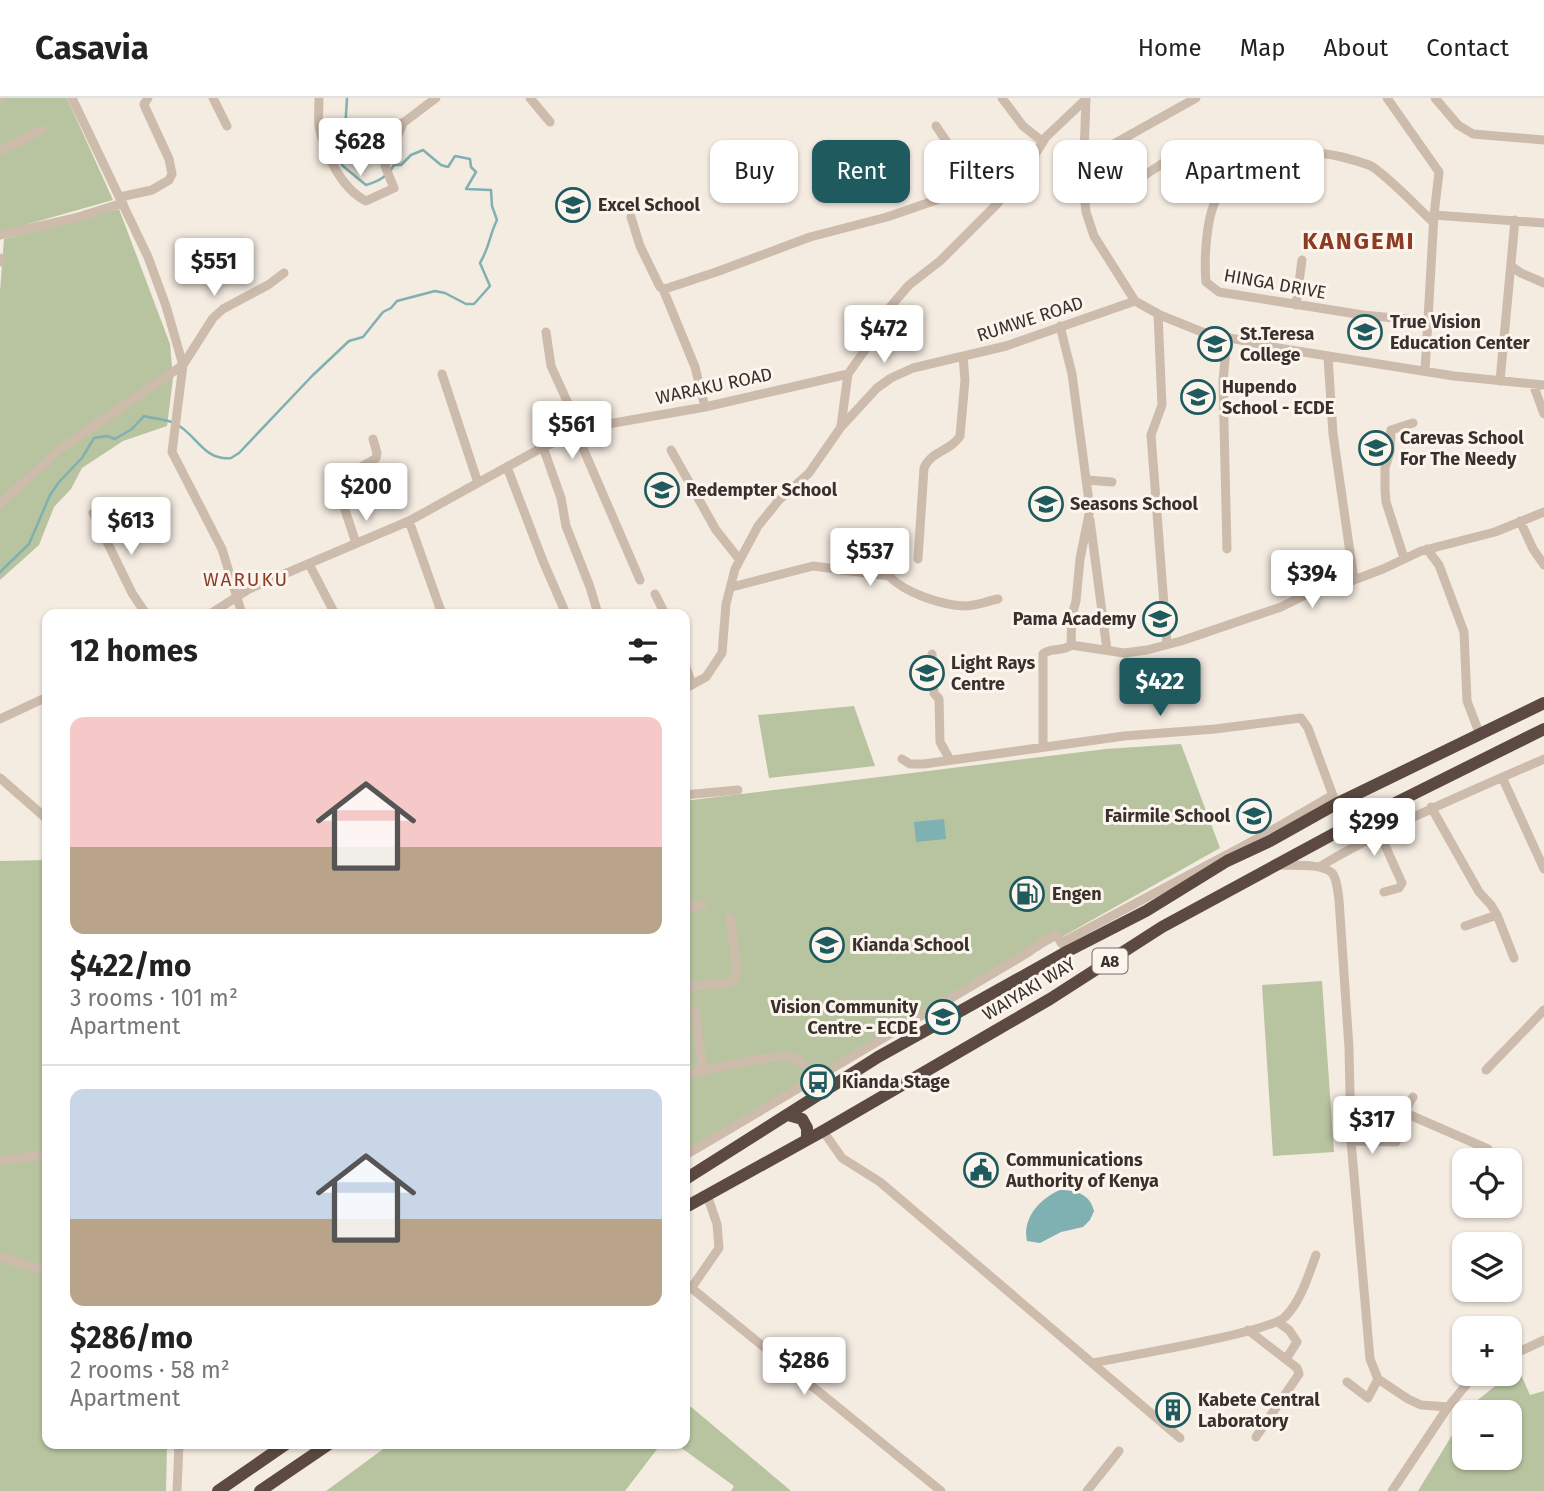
<!DOCTYPE html>
<meta charset="utf-8">
<style>
body{margin:0;font-family:"Fira Sans",sans-serif;background:#f6f6f6;color:#222;height:100vh;display:flex;flex-direction:column;font-size:26px;white-space:nowrap}
*{box-sizing:border-box;margin:0}
p{font-size:23px;color:#767676}
.icon{flex:none;width:38px;height:38px;fill:none;stroke:currentColor;stroke-width:2;stroke-linecap:round;stroke-linejoin:round}
.map{position:relative;flex:1;overflow:hidden}
.sheet{position:absolute;left:42px;top:511px;width:648px;height:840px;display:flex;flex-direction:column;background:#fff;border-radius:14px;box-shadow:0 2px 5px #0004}
.sheet>*{flex:none}
.hud{position:absolute;left:710px;top:42px;width:665px;height:63px;display:flex;gap:14px}
.buttons{position:absolute;left:1452px;top:1050px;display:grid;gap:14px}
.buttons a{display:grid;place-items:center;width:70px;height:70px;border-radius:14px;background:#fff;box-shadow:0 2px 5px #0004;font-size:35px}
.price{position:absolute;translate:-50% -60px;padding:0 16px;border-radius:7px;background:#fff;color:#222;font-size:23px;line-height:46px;filter:drop-shadow(0 2px 4px #0008)}
.price::after{content:'';position:absolute;left:50%;top:42px;width:21px;height:16px;margin-left:-10px;background:inherit;clip-path:polygon(0 0,100% 0,50% 100%)}
.price.selected{background:#1f5a5e;color:#fff}
ul{padding:0;list-style:none}
li{display:grid;align-content:center;gap:14px;height:371px;padding:0 28px}
li+li{border-top:2px solid #e0e0e0}
li span{display:grid;place-items:center;height:217px;border-radius:14px;color:#555}
li>.icon{margin-inline-start:auto}
span .icon{width:126px;height:126px;fill:#fffc;stroke-width:1}
li b{font-size:30px}
h2{display:flex;justify-content:space-between;align-items:center;height:84px;padding:0 28px;font-size:30px}
.tag{padding:0 24px;border-radius:14px;background:#fff;box-shadow:0 2px 5px #0004;font-size:24px;line-height:63px}
.tag.selected{background:#1f5a5e;color:#fff}
header{display:flex;align-items:center;gap:42px;box-sizing:border-box;height:98px;padding:0 35px;background:#fff;border-bottom:2px solid #e0e0e0}
header strong{font-size:33px}
nav{display:flex;gap:38px;margin-inline-start:auto;font-size:24px}
.map>svg:first-child{display:block}
</style>
<header>
<strong>Casavia</strong>
<nav><a>Home</a><a>Map</a><a>About</a><a>Contact</a></nav>
</header>
<div class="map">
<svg width="1544" height="1393" viewBox="0 0 1544 1393">
<rect width="100%" height="100%" fill="#f4ebe1"/>
<path fill="#b8c4a0" d="M0,0h67l46,102 -113,32z
M119,111l51,135 3,34 -6,48 -44,15 -41,27 -11,21 -17,18 -15,38 -39,35v-289l4,-52z
M854,608l21,60 -106,12 -11,-63z
M1181,646l39,104 -421,237 -115,73v-357l422,-52z
M47,762v584h120l-1,47h-166v-630z
M1322,883l12,171 -61,4 -11,-171z
M1518,1270l12,27 14,-4v100h-126l47,-77v44h45v-46h-44l4,-6z
M684,1303l107,90h-60l3,-5 -58,-42h8z
M390,1346h271l-36,47h-299z"/>
<path fill="#7fb0b2" d="M944,721l2,20 -30,3 -2,-20z
M1060,1092c16,0 30,4 34,21l-4,9 -7,7 -22,5 -21,11 -13,-2c-5,-22 12,-42 33,-51z"/>
<g fill="none" stroke-linecap="round" stroke-linejoin="round">
<path stroke="#7fb0b2" stroke-width="2.5" d="M0,474l29,-28 21,-49 9,-13 23,-24 12,-20 13,-2 8,3 17,-10 12,-13c10,3 23,3 32,8 21,11 28,37 55,34l8,-5 73,-77 37,-35 14,-4 20,-25 8,-4 6,-7 38,-10 10,2 21,11h8l16,-18 -10,-23c10,-17 9,-27 17,-43l-5,-14 -1,-16 -25,-1 10,-17 -5,-5 -1,-8 -15,-3 -7,11 -7,-2 -18,-15 -12,5 -10,10h-7c-7,12 -15,16 -28,20l-23,-19 -7,-10 4,-15 5,-10 2,-33"/>
<path stroke="#cdbbac" stroke-width="9" d="M72,0l76,159 18,49 17,59 -11,87 50,97 20,65
M213,0l14,28
M319,0c0,9 -1,19 0,28 5,27 23,63 47,75l28,-13 -9,-22 18,-43
M530,0l20,24
M1002,0l21,28 20,16
M1086,0l-3,87 3,27 8,24 41,65 25,14 42,17 76,16 176,28 90,9
M1387,0l52,74 -5,43
M1435,0l23,27 15,9 71,6
M0,1l2,-1
M936,28l34,50 10,9
M0,53l41,-21
M361,54l33,-27 9,-2 33,-25
M1086,56l17,-4 93,-52
M1083,87l45,1 52,-34 39,43
M120,99l32,-7 17,-10 3,-6 -3,-15 -24,-52 -1,-3 4,-6
M631,119l9,29 20,41 5,2 54,-18 91,-34 77,-20 93,-32 34,-7
M0,137l75,-17 48,-15
M0,160v4
M1511,168l10,7 23,10
M663,191l32,78 10,40
M1296,207l6,-45
M1158,216l4,91 -11,30 16,209
M1426,223l-63,-6 -144,-23 -13,-10c-2,-22 0,-65 11,-84 12,-21 71,-44 95,-45 15,-1 43,7 57,12 14,6 51,45 64,57
M546,234l5,34 26,57 -1,9 64,148
M1227,239l-4,45 4,167
M1328,259l5,77 21,146
M1425,273l9,-156 110,8
M442,276l36,109
M1500,283l15,-161
M1533,286l11,30
M841,328l7,-52 29,-41 2,-12 12,-15 18,-21 31,-24 58,-58 16,-25 18,-19 14,-22 39,-37
M543,349l18,51 5,28 24,61 8,27
M671,352l45,80 23,29
M507,369l36,94 23,53
M1087,382l25,2
M0,406l59,-54 124,-85 30,-47 10,-9 45,-24 16,-12
M93,415l39,80 14,21
M1090,422l17,130
M409,423l33,93
M1520,423l13,28 11,16
M356,445l-17,-51c1,-23 23,-22 37,-34l1,-5 -4,-14
M1427,451l12,16 25,67 3,69 13,34
M1404,460l-18,-56 -1,-12v-22l5,-16 1,-22 22,-7
M918,461l6,-91c7,-17 27,-17 36,-32l5,-56 -2,-24
M309,466l26,50
M732,489l81,-21 76,10c16,17 52,29 76,30 11,0 22,-5 33,-7
M655,496l10,20
M210,516l39,-25 160,-68 134,-74 48,-20 114,-20 143,-33
M1071,547l53,8 23,-3 34,-9 100,-34 34,-17 23,-4 45,-17 38,-18 74,-19 49,-20
M932,556l2,39 5,6 1,43 10,18
M684,563l8,24
M684,591l22,-12 16,-24 4,-49 9,-35 23,-43 21,-26 30,-27 32,-46 36,-39 14,-10 22,-10 93,-22 129,-45
M0,621l47,-22
M1043,649v-93c8,-7 21,-2 28,-9l1,-30 4,-14 4,-42 10,-50 -18,-135 -12,-48
M902,661l8,5h14l200,-28 91,-7 86,-11 7,10 28,76
M1502,679l42,92
M0,680l47,41
M684,697l54,-5
M1431,709l48,85 12,13 6,10 -32,11
M1379,734l23,51 -3,5 -15,4
M1280,767c15,1 39,-2 51,7 6,5 7,21 8,28l10,148 2,93 19,218 8,20 30,20 13,6 27,2
M1319,769c72,-43 148,-74 225,-108
M684,810l18,-3
M1497,817l17,43
M1061,845l203,-108 69,-40
M684,889l44,-4 7,-4 2,-11 -7,-50
M695,912l8,62
M1486,972l58,-60
M684,976c24,-3 91,-22 110,-16 11,3 15,15 26,18
M1403,1014l85,37
M823,1033l19,27 38,24 300,256
M1351,1043l45,1
M1390,1043l3,-12 20,-32
M684,1058l340,-201 31,-21 13,17
M0,1063l47,-7
M0,1159l47,14
M684,1184l257,209
M692,1189l27,-39 -2,-24 -10,-29
M1278,1224l11,8 8,12 -11,17
M1248,1232l49,38 2,6 -43,63
M1510,1258l34,-16
M1093,1265c33,-7 174,-30 192,-46 16,-16 23,-41 31,-62
M1347,1284l21,16 10,-19
M177,1393l2,-47
M1087,1393l32,-40
M1392,1393l56,-84 27,-33"/>
<path stroke="#5c4a42" stroke-width="12" d="M788,1017l14,4 5,9v12
M684,1082l194,-123 190,-106 78,-40 81,-50 43,-20 66,-37 208,-101
M684,1110l139,-77 227,-132 112,-72 177,-96 205,-102
M218,1393l68,-47
M260,1393l69,-47"/>
</g>
<defs>
<g id="school-ring" transform="scale(1.75)"><circle r="9.5" fill="#fbf5ee" stroke="#1f5a5e" stroke-width="1.5"/><path d="M0-5L7-2L0 1L-7-2ZM-4 1L0 2.5L4 1V4Q0 6-4 4Z" fill="#1f5a5e"/></g>
<g id="university-ring" transform="scale(1.75)"><circle r="9.5" fill="#fbf5ee" stroke="#1f5a5e" stroke-width="1.5"/><path d="M0-5L7-2L0 1L-7-2ZM-4 1L0 2.5L4 1V4Q0 6-4 4Z" fill="#1f5a5e"/></g>
<g id="fuel-ring" transform="scale(1.75)"><circle r="9.5" fill="#fbf5ee" stroke="#1f5a5e" stroke-width="1.5"/><path d="M-5.5-6h7V0h2V4h1.3V-2.5L3-4.5l.8-.8L6-3V5H2.5V1h-1V6h-7ZM-4.2-4.7v3.2H.2V-4.7Z" fill="#1f5a5e"/></g>
<g id="bus-ring" transform="scale(1.75)"><circle r="9.5" fill="#fbf5ee" stroke="#1f5a5e" stroke-width="1.5"/><path d="M-5-6H5V4H4V6H2V4H-2V6H-4V4H-5ZM-3.5-4V0h7V-4ZM-3.5 1.2v1.5H-2V1.2ZM2 1.2v1.5H3.5V1.2Z" fill="#1f5a5e"/></g>
<g id="civic-ring" transform="scale(1.75)"><circle r="9.5" fill="#fbf5ee" stroke="#1f5a5e" stroke-width="1.5"/><path d="M-.6-6.5H3V-4.5H.6V-3L4-1V1h2V6H-6V1h2V-1L-.6-3ZM-1.2 2.5V6h2.4V2.5Z" fill="#1f5a5e"/></g>
<g id="building-ring" transform="scale(1.75)"><circle r="9.5" fill="#fbf5ee" stroke="#1f5a5e" stroke-width="1.5"/><path d="M-4-6H4V6H1V3H-1V6H-4ZM-2.5-4.3h1.7v1.8h-1.7ZM.8-4.3h1.7v1.8H.8ZM-2.5-1h1.7V.8h-1.7ZM.8-1h1.7V.8H.8Z" fill="#1f5a5e"/></g>
</defs>
<g fill-rule="evenodd">
<use href="#school-ring" x="573" y="107"/>
<use href="#school-ring" x="1365" y="234"/>
<use href="#university-ring" x="1215" y="246"/>
<use href="#school-ring" x="1198" y="299"/>
<use href="#school-ring" x="1376" y="350"/>
<use href="#school-ring" x="662" y="392"/>
<use href="#school-ring" x="1046" y="406"/>
<use href="#school-ring" x="1160" y="521"/>
<use href="#school-ring" x="927" y="575"/>
<use href="#school-ring" x="1254" y="718"/>
<use href="#fuel-ring" x="1027" y="796"/>
<use href="#school-ring" x="827" y="847"/>
<use href="#school-ring" x="943" y="919"/>
<use href="#bus-ring" x="818" y="984"/>
<use href="#civic-ring" x="981" y="1072"/>
<use href="#building-ring" x="1173" y="1312"/>
</g>
<g text-anchor="middle" stroke-width="6" stroke-linejoin="round" paint-order="stroke">
<rect fill="#fbf5ee" stroke="#756b66" stroke-width="2" x="1092.5" y="850.5" width="35" height="25" rx="5"/>
<g font-size="16" font-weight="bold" fill="#3b302b">
<text x="1110" y="869">A8</text>
</g>
<g font-size="18" font-weight="bold" fill="#3b302b" stroke="#fbf5ee" text-anchor="start">
<text x="598" y="113">Excel School</text>
<text x="1390" y="230">True Vision<tspan x="1390" dy="21">Education Center</tspan></text>
<text x="1240" y="242">St.Teresa<tspan x="1240" dy="21">College</tspan></text>
<text x="1222" y="295">Hupendo<tspan x="1222" dy="21">School - ECDE</tspan></text>
<text x="1400" y="346">Carevas School<tspan x="1400" dy="21">For The Needy</tspan></text>
<text x="686" y="398">Redempter School</text>
<text x="1070" y="412">Seasons School</text>
<text x="1136" y="527" text-anchor="end">Pama Academy</text>
<text x="951" y="571">Light Rays<tspan x="951" dy="21">Centre</tspan></text>
<text x="1230" y="724" text-anchor="end">Fairmile School</text>
<text x="1052" y="802">Engen</text>
<text x="852" y="853">Kianda School</text>
<text x="918" y="915" text-anchor="end">Vision Community<tspan x="918" dy="21">Centre - ECDE</tspan></text>
<text x="842" y="990">Kianda Stage</text>
<text x="1006" y="1068">Communications<tspan x="1006" dy="21">Authority of Kenya</tspan></text>
<text x="1198" y="1308">Kabete Central<tspan x="1198" dy="21">Laboratory</tspan></text>
</g>
<g font-size="18" fill="#3b302b" stroke="#fbf5ee">
<text transform="translate(1275 186) rotate(10)" y="6">HINGA DRIVE</text>
<text transform="translate(1030 221) rotate(-18)" y="6">RUMWE ROAD</text>
<text transform="translate(714 288) rotate(-12)" y="6">WARAKU ROAD</text>
<text transform="translate(1029 891) rotate(-31)" y="6">WAIYAKI WAY</text>
</g>
<g font-size="19" letter-spacing="2" fill="#8c3b22" stroke="#fbf5ee">
<text x="246" y="488">WARUKU</text>
</g>
<g font-size="24" font-weight="bold" letter-spacing="2" fill="#8c3b22" stroke="#fbf5ee">
<text x="1359" y="151">KANGEMI</text>
</g>
</g>
</svg>
<div class="buttons">
<a><svg class="icon" aria-label="locate" viewBox="0 0 24 24"><circle cx="12" cy="12" r="6"/><path d="M12 2v4M12 18v4M2 12h4M18 12h4"/></svg></a>
<a><svg class="icon" aria-label="layers" viewBox="0 0 24 24"><path d="M12 4l9 5-9 5-9-5zM3 14l9 5 9-5"/></svg></a>
<a>+</a>
<a>−</a>
</div>
<b class="price" style="left:360px;top:80px">$628</b>
<b class="price" style="left:214px;top:200px">$551</b>
<b class="price" style="left:884px;top:267px">$472</b>
<b class="price" style="left:572px;top:363px">$561</b>
<b class="price" style="left:366px;top:425px">$200</b>
<b class="price" style="left:131px;top:459px">$613</b>
<b class="price" style="left:870px;top:490px">$537</b>
<b class="price" style="left:1312px;top:512px">$394</b>
<b class="price selected" style="left:1160px;top:620px">$422</b>
<b class="price" style="left:1374px;top:760px">$299</b>
<b class="price" style="left:1372px;top:1058px">$317</b>
<b class="price" style="left:804px;top:1299px">$286</b>
<div class="hud">
<a class="tag">Buy</a>
<a class="tag selected">Rent</a>
<a class="tag">Filters</a>
<a class="tag">New</a>
<a class="tag">Apartment</a>
</div>
<section class="sheet">
<h2>12 homes<svg class="icon" aria-label="filters" viewBox="0 0 24 24"><path d="M4 7h16M4 17h16"/><circle cx="9" cy="7" r="2"/><circle cx="15" cy="17" r="2"/></svg></h2>
<ul>
<li><span style="background:linear-gradient(#f6c9c9 60%,#b9a48a 0)"><svg class="icon" aria-label="home" viewBox="0 0 24 24"><path d="M3 11l9-7 9 7M6 9v11h12V9"/></svg></span><div><b>$422/mo</b><p>3 rooms · 101 m²</p><p>Apartment</p></div></li>
<li><span style="background:linear-gradient(#c9d6e8 60%,#b9a48a 0)"><svg class="icon" aria-label="home" viewBox="0 0 24 24"><path d="M3 11l9-7 9 7M6 9v11h12V9"/></svg></span><div><b>$286/mo</b><p>2 rooms · 58 m²</p><p>Apartment</p></div></li>
</ul>
</section>
</div>
